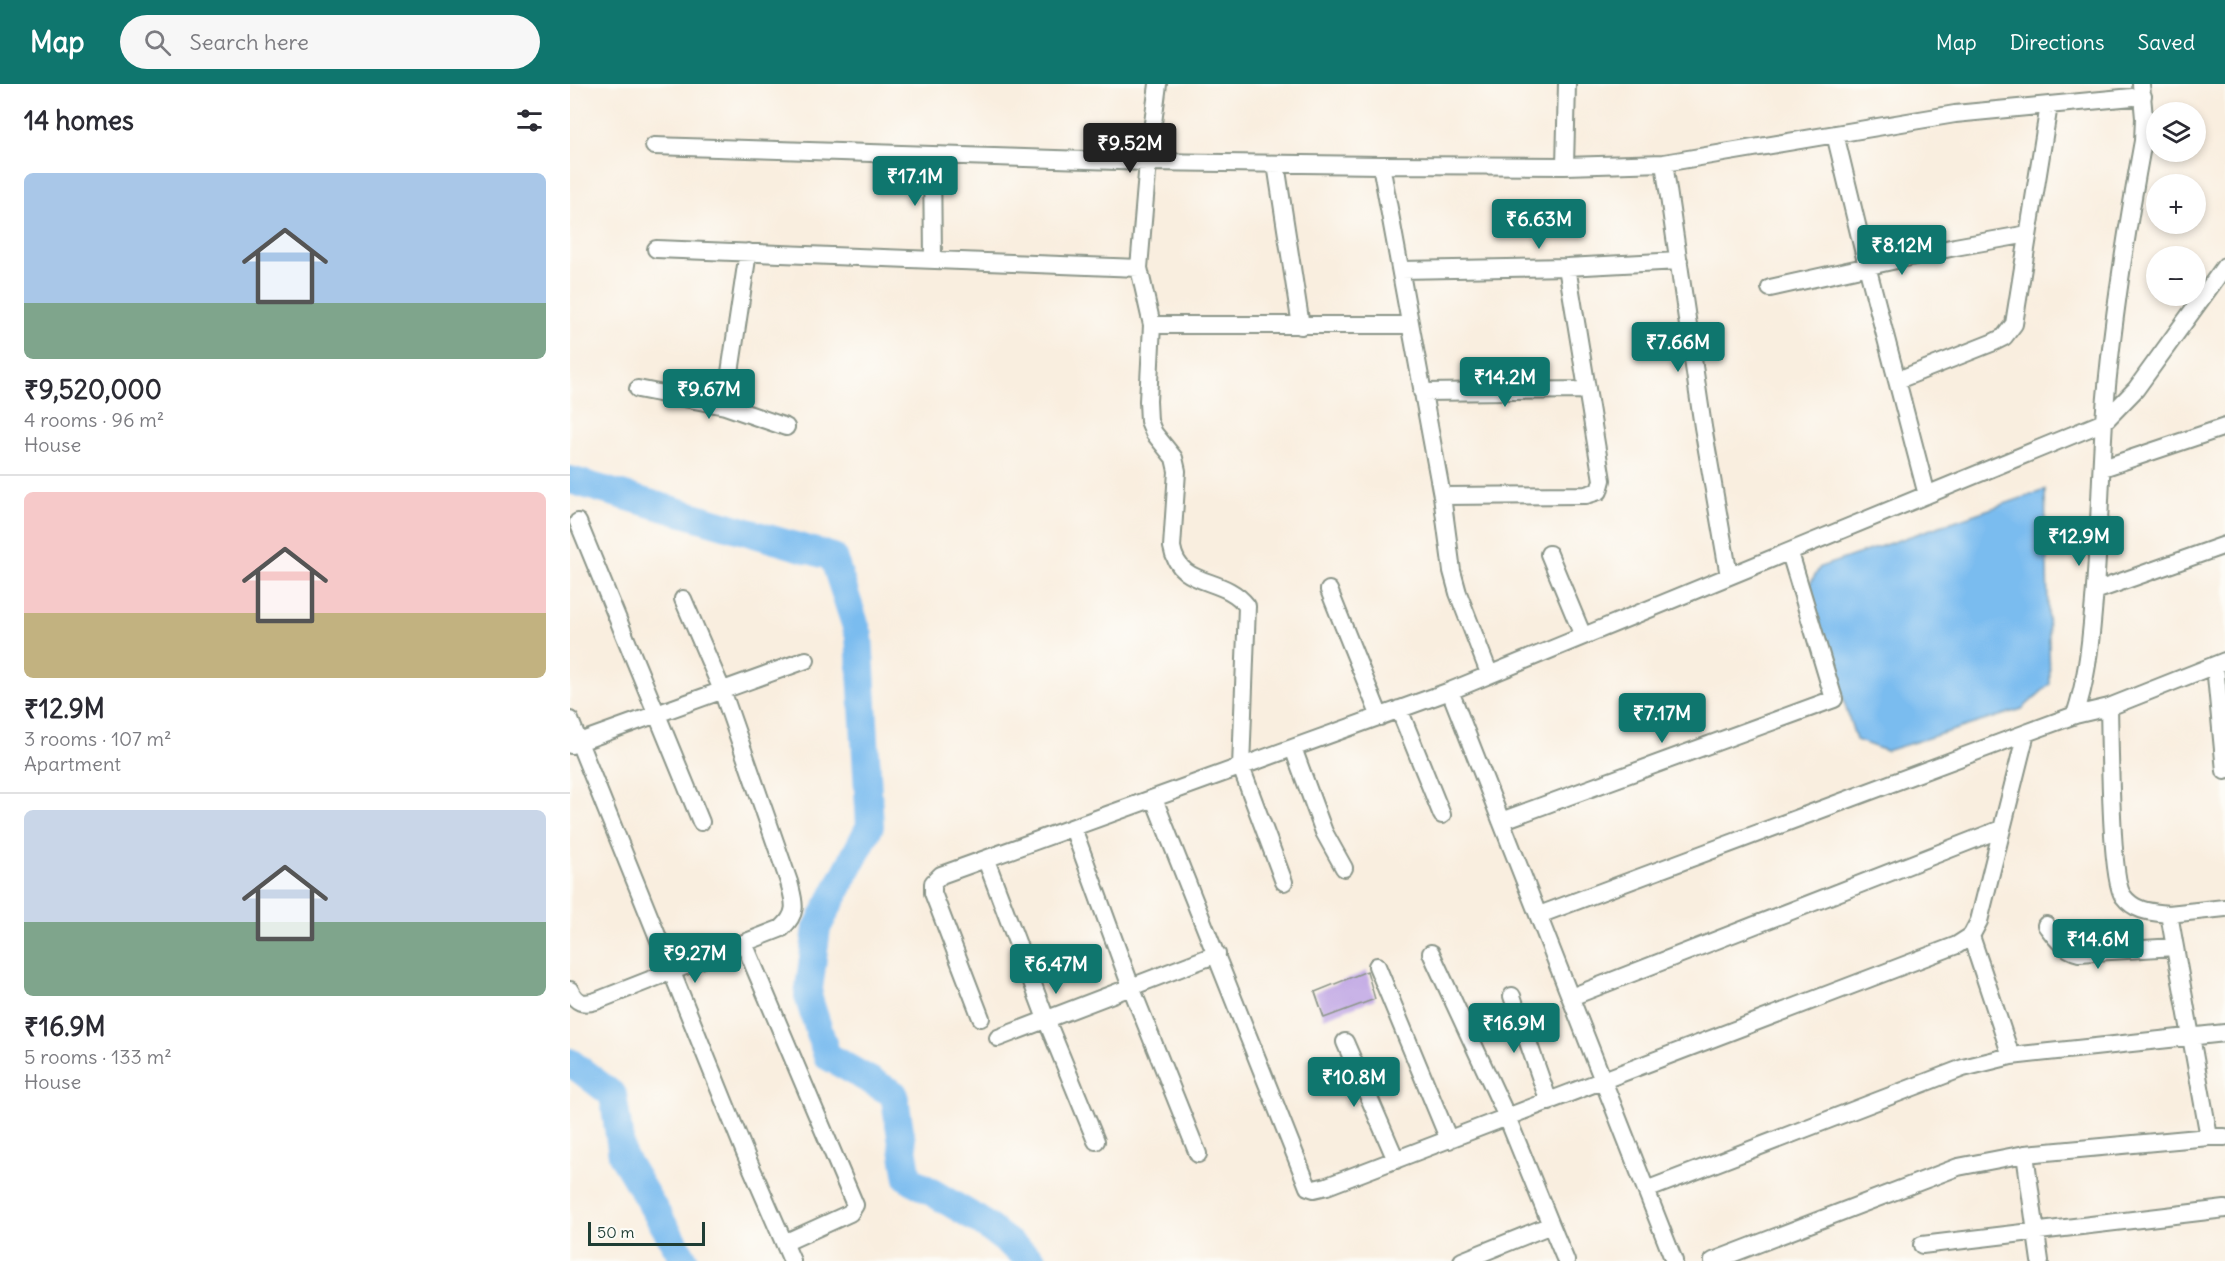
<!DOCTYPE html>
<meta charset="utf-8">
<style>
body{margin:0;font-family:Delius,sans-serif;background:#f7f7f7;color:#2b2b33;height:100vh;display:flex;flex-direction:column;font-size:22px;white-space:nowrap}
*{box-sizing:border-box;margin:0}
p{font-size:20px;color:#7c7c81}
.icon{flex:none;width:33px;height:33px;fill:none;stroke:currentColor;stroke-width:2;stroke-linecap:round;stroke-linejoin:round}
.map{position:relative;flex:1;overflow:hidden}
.sheet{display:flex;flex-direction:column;background:#fff;width:570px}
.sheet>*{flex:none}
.controls{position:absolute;left:1576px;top:18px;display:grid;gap:12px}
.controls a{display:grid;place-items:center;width:60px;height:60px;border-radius:50%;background:#fff;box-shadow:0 3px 9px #0003;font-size:30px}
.scale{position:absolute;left:18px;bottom:15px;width:117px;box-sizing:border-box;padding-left:6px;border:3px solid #1f3d34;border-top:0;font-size:16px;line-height:21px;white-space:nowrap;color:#1f3d34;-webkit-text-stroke:4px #fdfcf7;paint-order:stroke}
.price{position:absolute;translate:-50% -51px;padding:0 14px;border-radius:6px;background:#0f766e;color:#fff;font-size:20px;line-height:39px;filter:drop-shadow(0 2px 3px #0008)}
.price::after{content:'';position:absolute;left:50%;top:36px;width:18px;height:14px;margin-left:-9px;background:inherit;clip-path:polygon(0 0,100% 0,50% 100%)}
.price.active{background:#222;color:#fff}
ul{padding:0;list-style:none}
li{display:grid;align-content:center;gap:12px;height:318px;padding:0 24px}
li+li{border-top:2px solid #e1e1e2}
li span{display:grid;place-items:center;height:186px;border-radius:9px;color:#555}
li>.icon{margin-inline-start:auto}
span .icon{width:108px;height:108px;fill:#fffc;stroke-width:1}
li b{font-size:26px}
h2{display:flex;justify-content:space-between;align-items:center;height:72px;padding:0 24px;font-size:26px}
header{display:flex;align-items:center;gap:36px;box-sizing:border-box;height:84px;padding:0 30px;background:#0f766e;color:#fff}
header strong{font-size:28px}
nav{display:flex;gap:33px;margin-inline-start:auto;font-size:21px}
.search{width:420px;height:54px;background:#f7f7f7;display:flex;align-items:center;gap:15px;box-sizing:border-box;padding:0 21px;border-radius:33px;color:#7c7c81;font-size:22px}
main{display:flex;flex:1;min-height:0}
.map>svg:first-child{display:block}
</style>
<header>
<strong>Map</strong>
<div class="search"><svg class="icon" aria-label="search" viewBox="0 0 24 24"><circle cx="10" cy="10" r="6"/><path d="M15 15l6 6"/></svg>Search here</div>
<nav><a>Map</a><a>Directions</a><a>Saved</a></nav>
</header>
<main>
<section class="sheet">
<h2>14 homes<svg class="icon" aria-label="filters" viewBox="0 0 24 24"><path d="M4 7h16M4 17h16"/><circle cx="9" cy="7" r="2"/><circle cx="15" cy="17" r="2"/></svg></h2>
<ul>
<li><span style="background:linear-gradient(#a9c7e8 70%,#7fa58c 0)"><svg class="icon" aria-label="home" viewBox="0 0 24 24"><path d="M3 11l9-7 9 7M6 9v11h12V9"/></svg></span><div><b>₹9,520,000</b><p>4 rooms · 96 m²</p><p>House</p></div></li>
<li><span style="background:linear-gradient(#f6c9c9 65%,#c2b280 0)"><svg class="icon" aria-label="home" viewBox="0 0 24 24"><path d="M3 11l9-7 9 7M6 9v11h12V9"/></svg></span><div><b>₹12.9M</b><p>3 rooms · 107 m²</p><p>Apartment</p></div></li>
<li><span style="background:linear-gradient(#c9d6e8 60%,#7fa58c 0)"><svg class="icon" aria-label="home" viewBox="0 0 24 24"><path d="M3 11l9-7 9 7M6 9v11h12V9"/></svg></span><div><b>₹16.9M</b><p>5 rooms · 133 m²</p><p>House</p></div></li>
</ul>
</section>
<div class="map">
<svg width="1655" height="1177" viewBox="0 0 1655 1177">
<rect width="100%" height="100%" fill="#fdfcf7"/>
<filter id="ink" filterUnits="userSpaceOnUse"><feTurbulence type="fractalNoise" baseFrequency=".0167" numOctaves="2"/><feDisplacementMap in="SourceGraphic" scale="12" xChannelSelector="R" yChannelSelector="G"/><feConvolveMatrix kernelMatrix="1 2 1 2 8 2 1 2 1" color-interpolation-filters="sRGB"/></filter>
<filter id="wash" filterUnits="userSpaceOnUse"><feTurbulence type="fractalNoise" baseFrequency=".008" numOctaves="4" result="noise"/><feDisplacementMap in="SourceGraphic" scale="24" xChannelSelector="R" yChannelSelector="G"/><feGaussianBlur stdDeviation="1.35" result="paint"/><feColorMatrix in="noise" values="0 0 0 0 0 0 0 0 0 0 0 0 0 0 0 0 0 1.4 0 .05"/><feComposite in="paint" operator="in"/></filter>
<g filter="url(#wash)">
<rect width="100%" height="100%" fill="#f9eedf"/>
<path fill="#7abcef" stroke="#4c7c92" stroke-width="1.5" d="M1475,406l5,194 -28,25 -136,42 -30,-11 -48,-153 12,-20z"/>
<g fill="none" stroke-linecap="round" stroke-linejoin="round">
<path stroke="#7abcef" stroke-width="28" d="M0,396l263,77 26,79 11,190 -53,102 -9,68 19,60 67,38 14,84 69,41 56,42
M0,978l43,33 9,60 63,106"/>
</g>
<g id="blocks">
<path fill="#b79ae1" d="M797,887l8,28 -51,19 -9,-26z"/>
</g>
</g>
<g filter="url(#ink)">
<use href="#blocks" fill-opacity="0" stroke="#8c968a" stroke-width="1.5"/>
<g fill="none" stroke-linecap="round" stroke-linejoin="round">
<g stroke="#8c968a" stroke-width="20">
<path id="street" d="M588,0l-10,78 -9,106 13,57 -4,76 1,20 5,12 20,25 3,13 -5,76c7,42 52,28 75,59l-6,161 43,115
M1265,50l32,132 60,229
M84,62l494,16 233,3 184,1 99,-3 291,-49 188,-18
M362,71l1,105
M1094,79l39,264 26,149
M706,80l25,162
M811,81l61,331 10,75 6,22 31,80
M995,82l2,-82
M86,165l483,19
M831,186l166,-3 112,-6
M1200,204l185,-41 73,-13
M582,241h257
M1328,296l96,-38 10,-5 10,-13 35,-219
M68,305l87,17 61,21
M852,308l165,-2
M155,322l23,-154
M1533,384l122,-41
M872,412l144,-1 13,-4 3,-11 -35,-213
M8,438l123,300
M979,470l34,82
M759,506l51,127
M1525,507l130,-46
M1645,581l10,106
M1539,623c1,30 1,172 14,189 12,16 28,16 46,18
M829,625l43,106
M1505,631c11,-33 15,-67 18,-103 6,-63 7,-127 11,-191 7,-93 22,-188 39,-280l1,-23 -3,-34
M0,636l175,433 47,108
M1,661l235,-85
M723,664l31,84 20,36
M584,715l154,388 6,2 13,-3 180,-69 -76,-164
M931,737l333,-122 -44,-146
M503,744l58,159 67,167
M416,776l60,159 50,122
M1655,824l-56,6 40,223h16
M969,831l487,-182 49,-18 34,-8 116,-46
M1476,841c10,13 17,24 33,28l96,-6
M1401,852l40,120
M174,859l111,262 -5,8 -66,30
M807,882l72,174
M0,906c6,13 13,15 26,11l186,-73c17,-16 12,-26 7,-46l-67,-192 -39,-91
M942,912l37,106
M1001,913l430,-168
M411,934l-48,-125v-10l8,-8 509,-184
M428,954l219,-84
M775,958l51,118
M1455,1070l15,107
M1076,1106l317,-122 48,-12 214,-23
M981,1141l-44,-108 450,-172 14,-9 8,-15 47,-188
M1352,1161l303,-36
M892,1177l89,-36 15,36
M1104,1177l-224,-570 654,-269 32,-33 89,-123
M1143,1177l245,-94 67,-13 184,-17"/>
</g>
<use href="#street" stroke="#fff" stroke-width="16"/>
</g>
</g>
</svg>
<div class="controls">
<a><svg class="icon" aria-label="layers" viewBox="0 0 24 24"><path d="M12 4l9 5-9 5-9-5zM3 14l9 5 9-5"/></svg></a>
<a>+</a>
<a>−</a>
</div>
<div class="scale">50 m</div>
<b class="price active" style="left:560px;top:90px">₹9.52M</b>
<b class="price" style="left:345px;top:123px">₹17.1M</b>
<b class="price" style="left:969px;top:166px">₹6.63M</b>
<b class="price" style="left:1332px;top:192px">₹8.12M</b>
<b class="price" style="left:1108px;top:289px">₹7.66M</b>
<b class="price" style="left:935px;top:324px">₹14.2M</b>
<b class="price" style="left:139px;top:336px">₹9.67M</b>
<b class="price" style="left:1509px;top:483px">₹12.9M</b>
<b class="price" style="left:1092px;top:660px">₹7.17M</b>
<b class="price" style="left:1528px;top:886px">₹14.6M</b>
<b class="price" style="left:125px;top:900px">₹9.27M</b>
<b class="price" style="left:486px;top:911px">₹6.47M</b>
<b class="price" style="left:944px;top:970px">₹16.9M</b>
<b class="price" style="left:784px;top:1024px">₹10.8M</b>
</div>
</main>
